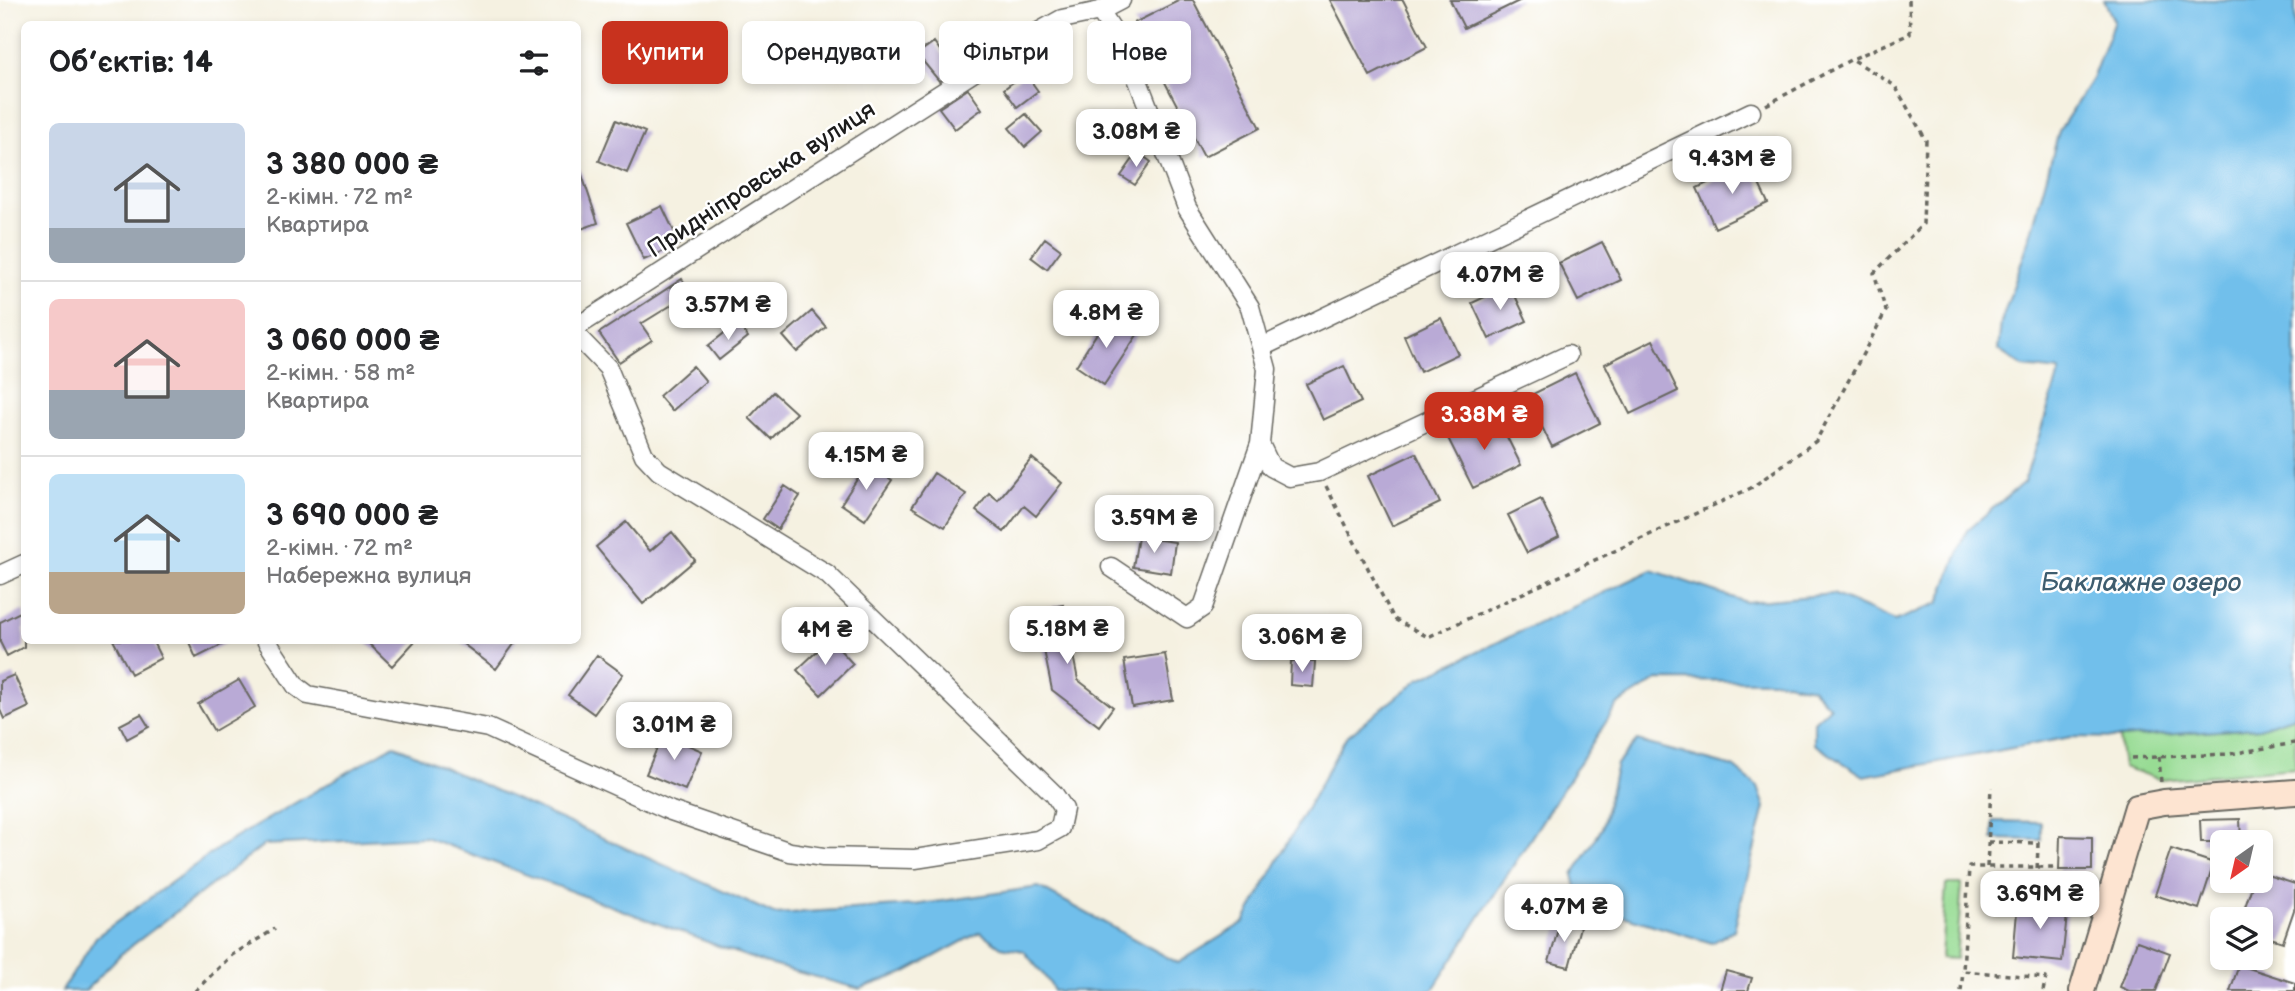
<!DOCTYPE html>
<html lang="uk">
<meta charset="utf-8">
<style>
body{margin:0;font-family:"Balsamiq Sans",sans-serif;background:#f2f2f2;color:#202124;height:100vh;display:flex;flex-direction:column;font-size:26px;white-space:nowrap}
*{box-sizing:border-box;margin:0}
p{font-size:23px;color:#757577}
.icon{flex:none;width:38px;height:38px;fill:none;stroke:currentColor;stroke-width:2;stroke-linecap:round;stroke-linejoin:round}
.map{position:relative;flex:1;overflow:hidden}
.panel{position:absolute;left:21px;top:21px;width:560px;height:623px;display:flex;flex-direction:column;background:#fff;border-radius:10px;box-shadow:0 4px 10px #0003}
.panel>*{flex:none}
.top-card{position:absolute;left:602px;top:21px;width:665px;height:63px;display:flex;gap:14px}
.needle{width:46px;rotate:214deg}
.controls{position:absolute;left:2210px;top:830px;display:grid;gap:14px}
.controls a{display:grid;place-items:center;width:63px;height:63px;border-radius:10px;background:#fff;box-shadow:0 4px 10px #0003;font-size:35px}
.price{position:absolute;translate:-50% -60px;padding:0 16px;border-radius:14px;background:#fff;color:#222;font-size:23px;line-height:46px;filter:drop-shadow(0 2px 4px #0008)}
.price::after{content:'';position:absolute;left:50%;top:42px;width:21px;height:16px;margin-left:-10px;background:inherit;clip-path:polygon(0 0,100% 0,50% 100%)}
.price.on{background:#c8321e;color:#fff}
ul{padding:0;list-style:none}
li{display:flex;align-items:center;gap:21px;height:175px;padding:0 28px}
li+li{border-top:2px solid #e0e0e0}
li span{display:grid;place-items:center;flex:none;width:196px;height:140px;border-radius:10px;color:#555}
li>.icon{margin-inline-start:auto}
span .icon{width:84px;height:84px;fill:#fffc;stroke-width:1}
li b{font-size:30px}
h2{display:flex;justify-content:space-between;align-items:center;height:84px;padding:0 28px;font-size:30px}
.tag{padding:0 24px;border-radius:10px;background:#fff;box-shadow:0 4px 10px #0003;font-size:24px;line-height:63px}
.tag.on{background:#c8321e;color:#fff}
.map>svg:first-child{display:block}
</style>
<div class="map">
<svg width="2295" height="991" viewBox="0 0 2295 991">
<rect width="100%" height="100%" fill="#fff"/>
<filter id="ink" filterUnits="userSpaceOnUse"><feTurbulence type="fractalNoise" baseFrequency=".0143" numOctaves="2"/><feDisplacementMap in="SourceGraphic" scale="14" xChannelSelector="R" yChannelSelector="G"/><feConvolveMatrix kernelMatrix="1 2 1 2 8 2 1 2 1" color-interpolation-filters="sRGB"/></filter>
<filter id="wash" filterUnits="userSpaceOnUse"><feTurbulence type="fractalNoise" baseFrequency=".00686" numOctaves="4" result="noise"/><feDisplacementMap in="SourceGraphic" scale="28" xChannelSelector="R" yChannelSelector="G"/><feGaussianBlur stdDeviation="1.57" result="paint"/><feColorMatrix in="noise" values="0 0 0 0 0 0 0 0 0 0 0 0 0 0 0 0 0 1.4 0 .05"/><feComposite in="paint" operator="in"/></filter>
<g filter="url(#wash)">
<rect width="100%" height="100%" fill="#f5f1e1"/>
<path fill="#98dc94" stroke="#5a7c58" stroke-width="2" d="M2295,716v52l-134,12 -38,-13 -4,-29 140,-10z
M1946,884h16l-6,75 -15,-1z"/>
<path fill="#71bfeb" stroke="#466e84" stroke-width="2" d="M2104,0h191v716l-36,12 -140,10 -48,-1 -207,39 -50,-32v-22l16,-15 -18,-19 -35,-7 -120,-1 -40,25 -185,286h-378c-6,-14 -21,-27 -30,-40l-23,-4 -21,-15 -76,41 -44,16 -96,-26 -339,-126 -161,8 -143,109 -36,37h-23l34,-54 124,-90 174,-102 380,169 140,-9 125,-18 139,76 66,-41 102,-185 73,-58 233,-109 94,32 87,-8 62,27 44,-18 28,-73 57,-48 36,-111 -37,-4 -25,-17 3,-27 28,-83 30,-109 33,-52 22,-58z
M1637,741l96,26 25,20 7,20 -31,123 -22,13 -132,-40 -7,-28 29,-47 15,-64z
M1993,821l48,1v18l-48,-1z"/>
<g id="blocks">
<path fill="#b9aad6" d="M1180,0h13l67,128 -56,29 -70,-134z
M1330,0h73l24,47 -57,29z
M1450,0h71l-57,28z
M934,42l21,29 -16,10 -22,-27z
M1025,73l13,18 -21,16 -13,-18z
M968,89l14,20 -27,20 -16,-21z
M1026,114l16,18 -17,15 -16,-19z
M616,120l29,12 -18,41 -28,-12z
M1138,152l13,10 -16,23 -14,-9z
M1749,163l19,40 -53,25 -18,-40z
M578,169h2l18,54 -17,6 -3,-10z
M662,206l18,38 -36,16 -18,-37z
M1045,238l16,12 -14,19 -16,-12z
M1602,242l19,38 -43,21 -19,-38z
M682,279l9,14 -50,31 11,16 -33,22 -20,-29z
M1510,285l17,36 -38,18 -17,-36z
M812,311l14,16 -29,25 -14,-16z
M1108,316l29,19 -33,50 -28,-19z
M1441,318l17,36 -38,18 -16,-36z
M737,323l11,14 -29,23 -11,-14z
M1653,340l25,51 -48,23 -25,-50z
M693,366l13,15 -34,30 -13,-15z
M1344,366l17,36 -38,18 -17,-36z
M1575,373l25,50 -48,24 -25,-50z
M773,392l23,21 -25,26 -22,-21z
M1496,415l25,50 -48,23 -25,-50z
M1416,453l24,50 -48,23 -24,-50z
M1032,458l30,25 -26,33 -12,-10 -20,26 -28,-21 13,-18 9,7z
M867,464l25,16 -27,40 -24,-16z
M934,473l32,21 -21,33 -33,-20z
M785,486l15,10 -22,33 -15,-10z
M1541,499l18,38 -32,16 -19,-38z
M626,522l24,29 22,-19 23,28 -52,44 -47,-57z
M1138,537l37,5 -4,31 -38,-6z
M1063,605l15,75 35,27 -14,19 -47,-36 -16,-80z
M24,610v37l-17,9 -7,-14v-20z
M830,639l23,25 -32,31 -24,-25z
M113,640h39l9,18 -30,16z
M188,640h43l-35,18z
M365,640h51l-24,26z
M458,640h59l-21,29z
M1165,654l8,46 -41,7 -8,-47z
M597,655l26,19 -29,40 -26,-19z
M1291,661l24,1 -2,25 -23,-2z
M14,675l15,32 -25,12 -4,-9v-29z
M239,680l16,27 -41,24 -16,-27z
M141,714l8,13 -22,12 -7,-14z
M663,734l39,17 -17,39 -39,-16z
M2240,819l1,23h-40l-1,-22z
M2060,836l32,1v33h-33z
M2171,849l43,14 -15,46 -44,-14z
M2261,873l34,11v23l-12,35 -22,-7v-16h-20l13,-39h7z
M2018,901l50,4 -6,57 -49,-5z
M1560,922l20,5 -11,40 -20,-5z
M2137,941l33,12 -14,38h-27l-9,-4z
M2239,965l56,18v8h-65z
M1726,971l26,7 -4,13h-28z"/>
</g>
</g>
<g filter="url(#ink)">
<use href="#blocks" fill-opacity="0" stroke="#686761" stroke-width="2"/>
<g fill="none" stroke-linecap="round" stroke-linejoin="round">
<g stroke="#686761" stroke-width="21">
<path id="street" d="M1100,11l27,41 60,156 63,99 17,62 -7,75 11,23 19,10 29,-5 249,-117
M578,326l446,-286 38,-21 38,-8 21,-11
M1262,347l489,-235
M1111,567l76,51 16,-11 57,-163
M0,575l24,-11
M266,640l30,46 12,9 180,33 183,83 119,41 33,5 92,2 123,-19 22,-12 4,-19 -10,-15 -227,-220 -168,-103 -15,-16 -36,-87 -30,-31"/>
</g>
<g stroke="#686761" stroke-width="28">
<path id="secondary" d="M2082,991l55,-184 27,-5 131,-10"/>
</g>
<path stroke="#686761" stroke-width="3.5" stroke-dasharray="5 5" stroke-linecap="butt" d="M1766,105l86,-46 58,-25 -1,-34
M1326,486l68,133 34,18 323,-149 65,-47 70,-130 -12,-38 49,-49 3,-84 -31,-54 -43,-27
M2159,757l2,26
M2131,758l99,-4 65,-11
M1988,842l50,1 -2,59
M1987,867l4,-80
M195,991l37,-36 43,-26
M1961,991l2,-20
M2043,991l3,-13 -83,-7 6,-104h86"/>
<use href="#street" stroke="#fff" stroke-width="18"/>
<use href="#secondary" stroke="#fde4d1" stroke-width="24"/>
</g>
</g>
<g text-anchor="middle" stroke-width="5" stroke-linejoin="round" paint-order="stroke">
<g font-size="24" fill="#1c1c1c" stroke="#fff">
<text transform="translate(761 179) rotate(-33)" y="8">Придніпровська вулиця</text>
</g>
<g font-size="26" font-style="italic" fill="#3e5d6f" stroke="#fff">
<text x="2141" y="591">Баклажне озеро</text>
</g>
</g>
</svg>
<div class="controls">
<a><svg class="needle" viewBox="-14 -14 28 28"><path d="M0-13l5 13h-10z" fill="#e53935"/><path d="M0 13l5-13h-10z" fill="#757577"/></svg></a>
<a><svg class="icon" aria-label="layers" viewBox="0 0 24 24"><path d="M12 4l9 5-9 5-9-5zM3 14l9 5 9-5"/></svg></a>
</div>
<b class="price" style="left:1136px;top:169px">3.08M ₴</b>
<b class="price" style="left:1732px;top:196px">9.43M ₴</b>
<b class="price" style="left:1500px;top:312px">4.07M ₴</b>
<b class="price" style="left:728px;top:342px">3.57M ₴</b>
<b class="price" style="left:1106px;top:350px">4.8M ₴</b>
<b class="price on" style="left:1484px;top:452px">3.38M ₴</b>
<b class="price" style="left:866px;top:492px">4.15M ₴</b>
<b class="price" style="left:1154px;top:555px">3.59M ₴</b>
<b class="price" style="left:1067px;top:666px">5.18M ₴</b>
<b class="price" style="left:825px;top:667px">4M ₴</b>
<b class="price" style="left:1302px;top:674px">3.06M ₴</b>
<b class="price" style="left:674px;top:762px">3.01M ₴</b>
<b class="price" style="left:2040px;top:931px">3.69M ₴</b>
<b class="price" style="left:1564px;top:944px">4.07M ₴</b>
<div class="top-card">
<a class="tag on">Купити</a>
<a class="tag">Орендувати</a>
<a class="tag">Фільтри</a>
<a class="tag">Нове</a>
</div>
<section class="panel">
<h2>Об’єктів: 14<svg class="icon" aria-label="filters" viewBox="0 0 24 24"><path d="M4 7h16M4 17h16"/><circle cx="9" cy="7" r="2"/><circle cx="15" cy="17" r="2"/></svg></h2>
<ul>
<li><span style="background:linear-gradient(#c9d6e8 75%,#9aa5b1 0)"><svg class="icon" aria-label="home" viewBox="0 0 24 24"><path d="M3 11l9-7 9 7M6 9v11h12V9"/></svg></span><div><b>3 380 000 ₴</b><p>2-кімн. · 72 m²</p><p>Квартира</p></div></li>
<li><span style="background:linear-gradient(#f6c9c9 65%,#9aa5b1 0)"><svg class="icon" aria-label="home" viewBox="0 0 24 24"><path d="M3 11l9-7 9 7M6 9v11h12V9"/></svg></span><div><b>3 060 000 ₴</b><p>2-кімн. · 58 m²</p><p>Квартира</p></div></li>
<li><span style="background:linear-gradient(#bfe0f5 70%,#b9a48a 0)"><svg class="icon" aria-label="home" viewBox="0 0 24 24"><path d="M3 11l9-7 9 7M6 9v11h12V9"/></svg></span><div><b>3 690 000 ₴</b><p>2-кімн. · 72 m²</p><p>Набережна вулиця</p></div></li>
</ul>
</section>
</div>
